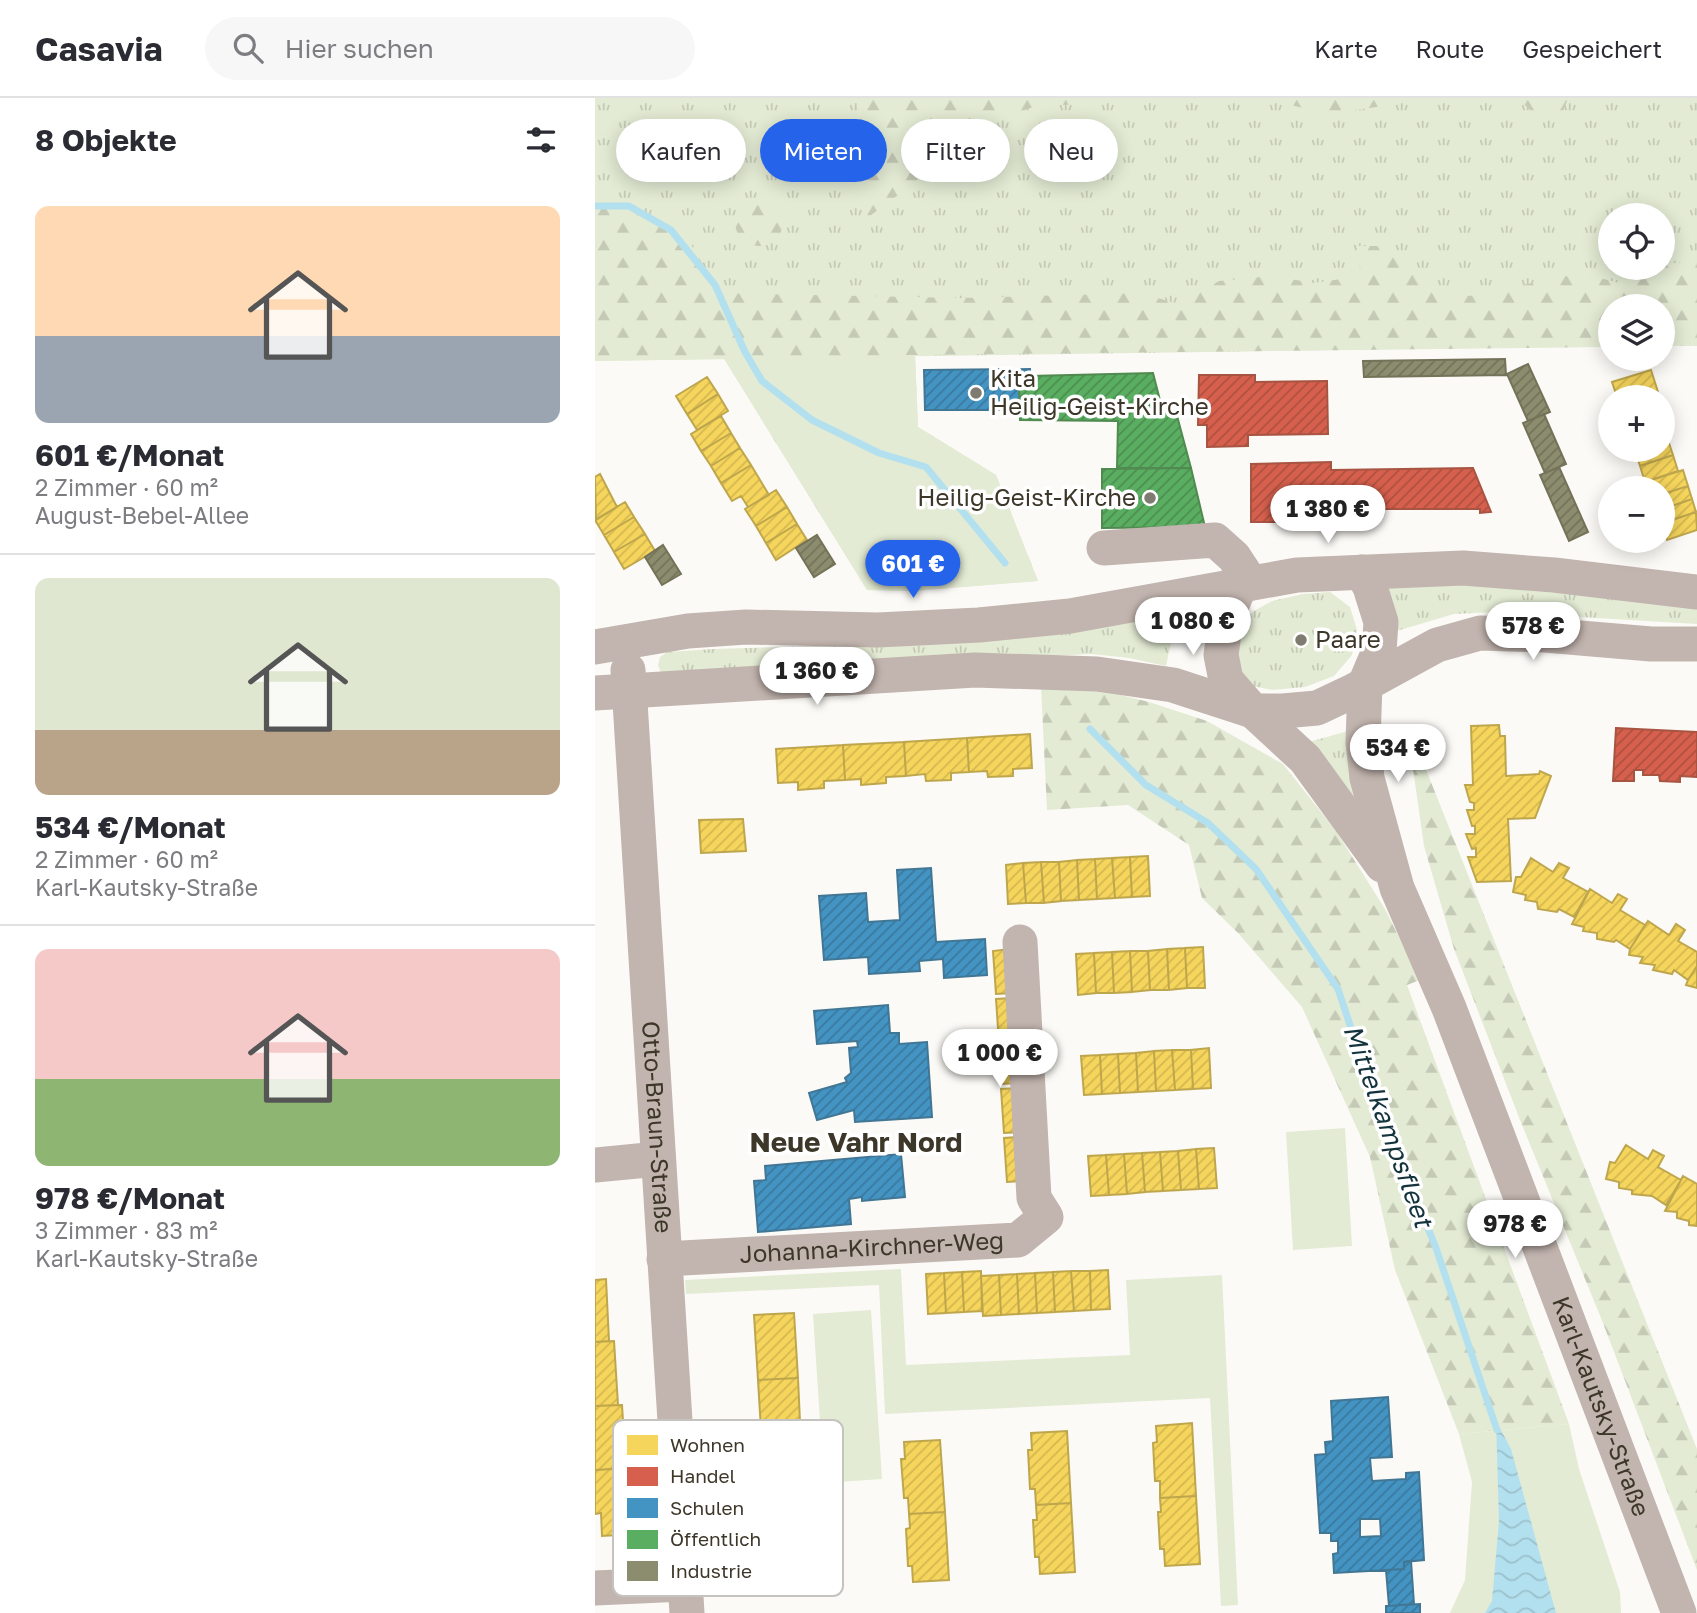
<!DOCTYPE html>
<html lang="de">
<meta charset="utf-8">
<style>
body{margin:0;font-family:"Golos Text",sans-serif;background:#f7f7f7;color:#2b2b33;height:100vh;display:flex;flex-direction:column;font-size:26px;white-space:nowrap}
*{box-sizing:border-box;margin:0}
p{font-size:23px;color:#7c7c81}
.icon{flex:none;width:38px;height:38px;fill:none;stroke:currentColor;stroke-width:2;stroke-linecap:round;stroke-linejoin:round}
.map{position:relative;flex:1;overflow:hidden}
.details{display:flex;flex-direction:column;background:#fff;width:595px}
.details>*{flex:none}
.hud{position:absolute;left:21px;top:21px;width:665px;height:63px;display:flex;gap:14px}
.tools{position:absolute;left:1003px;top:105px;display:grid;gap:14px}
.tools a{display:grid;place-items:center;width:77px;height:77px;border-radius:50%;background:#fff;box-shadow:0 4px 18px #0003;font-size:35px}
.price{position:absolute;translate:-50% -60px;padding:0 16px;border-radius:24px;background:#fff;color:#222;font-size:23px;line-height:46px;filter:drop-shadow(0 2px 4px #0008)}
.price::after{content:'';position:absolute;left:50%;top:42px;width:21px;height:16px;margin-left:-10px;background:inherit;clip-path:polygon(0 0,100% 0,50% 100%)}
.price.active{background:#2563eb;color:#fff}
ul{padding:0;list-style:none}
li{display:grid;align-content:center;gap:14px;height:371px;padding:0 35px}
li+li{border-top:2px solid #e1e1e2}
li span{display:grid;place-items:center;height:217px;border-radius:14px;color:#555}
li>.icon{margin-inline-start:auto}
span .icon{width:126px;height:126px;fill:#fffc;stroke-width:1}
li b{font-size:30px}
h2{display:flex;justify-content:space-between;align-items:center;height:84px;padding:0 35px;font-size:30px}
.pill{padding:0 24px;border-radius:32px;background:#fff;box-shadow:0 4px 18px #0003;font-size:24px;line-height:63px}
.pill.active{background:#2563eb;color:#fff}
header{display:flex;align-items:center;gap:42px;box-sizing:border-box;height:98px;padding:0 35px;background:#fff;border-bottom:2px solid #e1e1e2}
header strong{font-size:33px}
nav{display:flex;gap:38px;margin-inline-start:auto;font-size:24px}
.search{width:490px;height:63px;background:#f7f7f7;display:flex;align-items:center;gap:18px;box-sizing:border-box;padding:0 24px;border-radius:38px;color:#7c7c81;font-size:26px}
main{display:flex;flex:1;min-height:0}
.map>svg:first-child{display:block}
</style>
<header>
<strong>Casavia</strong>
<div class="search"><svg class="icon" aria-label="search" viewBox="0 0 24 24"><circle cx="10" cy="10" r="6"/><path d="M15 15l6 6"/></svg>Hier suchen</div>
<nav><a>Karte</a><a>Route</a><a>Gespeichert</a></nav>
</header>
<main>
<section class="details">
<h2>8 Objekte<svg class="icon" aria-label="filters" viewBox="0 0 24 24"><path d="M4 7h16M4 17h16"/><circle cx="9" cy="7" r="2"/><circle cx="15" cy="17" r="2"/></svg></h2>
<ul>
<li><span style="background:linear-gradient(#ffd9b3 60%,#9aa5b1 0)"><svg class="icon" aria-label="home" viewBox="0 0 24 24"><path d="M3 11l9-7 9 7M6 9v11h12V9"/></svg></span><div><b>601 €/Monat</b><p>2 Zimmer · 60 m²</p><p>August-Bebel-Allee</p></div></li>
<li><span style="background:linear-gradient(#dfe7d0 70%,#b9a48a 0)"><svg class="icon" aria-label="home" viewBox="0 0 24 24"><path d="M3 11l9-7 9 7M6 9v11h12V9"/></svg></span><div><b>534 €/Monat</b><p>2 Zimmer · 60 m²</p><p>Karl-Kautsky-Straße</p></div></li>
<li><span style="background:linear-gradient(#f6c9c9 60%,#8fb573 0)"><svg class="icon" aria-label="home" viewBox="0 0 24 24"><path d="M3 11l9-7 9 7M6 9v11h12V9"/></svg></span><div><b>978 €/Monat</b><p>3 Zimmer · 83 m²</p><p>Karl-Kautsky-Straße</p></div></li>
</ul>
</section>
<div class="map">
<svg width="1102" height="1515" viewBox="0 0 1102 1515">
<defs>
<pattern id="grass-tufts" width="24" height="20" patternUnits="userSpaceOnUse" patternTransform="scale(1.75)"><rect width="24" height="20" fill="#e3ebd4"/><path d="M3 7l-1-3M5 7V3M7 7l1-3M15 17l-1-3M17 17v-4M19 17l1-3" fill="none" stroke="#c4cab6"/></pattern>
<pattern id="forest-firs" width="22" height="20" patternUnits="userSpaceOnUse" patternTransform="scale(1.75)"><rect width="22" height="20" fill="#e3ebd4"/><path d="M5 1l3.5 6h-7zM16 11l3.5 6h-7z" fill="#c4cab6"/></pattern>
<pattern id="water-waves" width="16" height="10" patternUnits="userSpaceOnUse" patternTransform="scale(1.75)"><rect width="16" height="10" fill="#b3e0ee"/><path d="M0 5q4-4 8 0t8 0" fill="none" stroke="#9bc1cc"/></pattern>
<pattern id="homes-hatch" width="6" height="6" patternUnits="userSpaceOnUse" patternTransform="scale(1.75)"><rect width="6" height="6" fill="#f6d55c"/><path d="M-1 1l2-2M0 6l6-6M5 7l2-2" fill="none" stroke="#d4b750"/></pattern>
<pattern id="shops-hatch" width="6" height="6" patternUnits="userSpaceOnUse" patternTransform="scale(1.75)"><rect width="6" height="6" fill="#d6604d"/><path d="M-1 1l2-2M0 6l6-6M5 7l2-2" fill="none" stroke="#af5040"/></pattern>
<pattern id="schools-hatch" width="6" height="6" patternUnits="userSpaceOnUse" patternTransform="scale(1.75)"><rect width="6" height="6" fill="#4393c3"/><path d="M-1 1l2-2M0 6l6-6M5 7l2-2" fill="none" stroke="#39799e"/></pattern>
<pattern id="public-hatch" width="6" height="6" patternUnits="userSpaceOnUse" patternTransform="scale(1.75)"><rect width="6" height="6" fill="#5aae61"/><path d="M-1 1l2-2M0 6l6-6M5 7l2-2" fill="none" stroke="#4c8e50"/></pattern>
<pattern id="industry-hatch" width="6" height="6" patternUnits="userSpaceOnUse" patternTransform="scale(1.75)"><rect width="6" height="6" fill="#8c8c6e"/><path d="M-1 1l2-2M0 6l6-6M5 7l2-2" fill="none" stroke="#74735a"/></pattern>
</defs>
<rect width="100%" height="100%" fill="#fcfaf6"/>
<path fill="url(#grass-tufts)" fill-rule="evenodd" d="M0,0h1102v247l-34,-39h-53v40l-1015,15zM1015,117h53v53h-53z
M840,479l262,26v21l-203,-12 -40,2 -64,19 -13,-49z
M735,494l20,15 7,23 -5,25 -18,21 -29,11 -33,3 -24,-5 -14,-14 2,-39 16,-20 20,-11 31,-7z
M583,511l-12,57 -37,-8 -37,-4 -431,19 -3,-8 2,-8 7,-5 46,-3 171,-5z
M760,631l19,101 -72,-86z"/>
<path fill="url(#forest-firs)" d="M265,0h247l-22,6 -48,2 -42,13 -53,7 2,35 -77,57 -8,-47 -24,-37 22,-13z
M668,0h136l-2,6 -70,10z
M922,0h54l-4,3 -5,13 -25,2z
M0,98l25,12 50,13 20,22 15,25 10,25 247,5 180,-5 32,10 20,-7 25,-15 53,-5 42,7 47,-7 -4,-30h37l28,35 47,15 113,-23 37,10 35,-15h9l1,-5h33v83h-34v-40h-53v41l-695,8 3,72 78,48 42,106 -125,10 -46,-1 -143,-231 -129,2z
M140 124a24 24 0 1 1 48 0a24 24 0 1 1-48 0Z
M446,589l55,2 53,13 58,19 76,43 53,67 49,78 35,71 -13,5 162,439 -110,10 -64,-164 -25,-113 -68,-150 -64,-74 -36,-35 -13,-53 -61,-40 -81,5z
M817,642l7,12 278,697v121l-94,-247 -83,-203 -66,-171 -30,-103 -11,-77z"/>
<path fill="#e3ebd4" d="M320,257l3,72 78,48 42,106 -125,10 -46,-1 -143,-232z
M750,1030l7,118 -59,4 -7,-118z
M306,1171l5,96 224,-10 -4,-75 96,-5 16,330 -17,1 -11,-208 -325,16 -6,-129 -193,9 -1,-14z
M276,1212l11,169 -58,4 -11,-169z
M974,1326l10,45 41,123 1,21h-171l15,-33 7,-98 -13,-48z"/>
<path fill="url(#water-waves)" d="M901,1323l15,28 45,164h-71l7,-12 7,-80z"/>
<path fill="url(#homes-hatch)" stroke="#bea64d" stroke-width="2" d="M1056,272l8,25 -42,2 -5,-15z
M112,279l11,17 -31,20 -11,-18z
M123,296l10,17 -31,19 -10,-16z
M126,318l10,17 -30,18 -10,-17z
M1068,325l5,17 -5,1z
M136,335l9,15 -29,18 -10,-15z
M1073,342l5,15 -33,11 -5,-15 28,-1v-9z
M145,350l11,17 -30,18 -10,-17z
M1078,357l5,16 -33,11 -5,-16z
M156,367l18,30 -21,12 -7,-11 -9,5 -11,-18z
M1088,372l5,16 -25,8v-6h-13l-2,-7z
M5,376l17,33 -21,13 -1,-43z
M1093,388l4,13 -29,10v-15z
M181,392l11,17 -31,19 -11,-17z
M1097,401l4,13 -33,11v-14z
M30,404l9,15 -30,18 -9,-15z
M192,409l10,17 -31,19 -10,-17z
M1101,414l1,18 -30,10 -4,-17z
M39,419l11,17 -31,18 -10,-17z
M202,426l10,16 -31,20 -10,-17z
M50,436l10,17 -31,18 -10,-17z
M904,627l1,11h5l1,40 33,-2 1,-3 11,5 -16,42 -27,1 3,62 -34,1 -9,-25h8v-9l-4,1 -6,-15h9v-8h-3l-5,-16h7v-7l-4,-1 -5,-17h8l-2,-59z
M435,636l2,34 -19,1v7l-25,1 -1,-6 -18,1 -2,-34z
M372,640l2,34 -18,1v7l-25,1 -1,-7 -19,2 -2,-34z
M309,644l2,34 -20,1v6l-25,2v-6l-16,1 -2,-35z
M248,647l2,35 -21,1v7l-26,2v-8l-20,1 -2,-34z
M148,721l3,32 -45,2 -2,-33z
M553,758l2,40 -18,1 -2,-40z
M535,759l2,40 -17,1 -3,-40z
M517,760l3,40 -18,1 -2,-40z
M936,760l22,14 6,-9 10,5 -6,10 25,14 -14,25 -15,-8 -2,3 -19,-3 -1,-7 -12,-2 1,-5 -13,-3 3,-15h5z
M500,761l2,40 -18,1 -2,-40z
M482,762l2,40 -18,1 -2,-39z
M446,764l3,41h-18l-3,-40z
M446,764h18l2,39 -17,2z
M428,765l3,40 -18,1 -2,-39z
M995,791l22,14 6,-9 9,5 -7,11 25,15 -15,24 -14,-9 -2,2 -17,-3v-6l-14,-2 1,-4 -12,-3z
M1053,823l21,14 7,-11 9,6 -7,11 19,11v14l-9,14 -14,-10 -2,4 -19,-4 2,-5 -15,-2 3,-6 -14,-2 1,-6z
M608,849l2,41h-18l-2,-40z
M590,850l2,40 -18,2 -2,-41z
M414,851l3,44 -16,1 -3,-43z
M572,851l2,41h-19l-2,-39z
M535,853l2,41 -18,1 -2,-41z
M535,853h18l2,39 -18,2z
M517,854l2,41h-18l-2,-40z
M499,855l2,40 -18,2 -2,-41z
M1102,868v22l-11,-3 2,-5z
M417,900l3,44 -16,1 -3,-44z
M420,949l2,36 -16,1 -2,-36z
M614,950l2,40 -18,1 -2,-39z
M577,952l3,40 -19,1 -2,-40z
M577,952h19l2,39 -18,1z
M559,953l2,40 -18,1 -2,-39z
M541,955l2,39 -18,1 -2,-39z
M523,956l2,39 -18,1 -2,-39z
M505,957l2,39 -18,1 -3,-39z
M423,990l2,44 -16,1 -3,-44z
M425,1039l3,44 -16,1 -3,-44z
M1031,1047l22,14 5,-9 11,6 -6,11 23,13 -15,25 -14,-9 -20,-2v-4l-13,-2v-6l-13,-3 4,-17 5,1z
M619,1050l3,40 -18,1 -3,-40z
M601,1051l3,40 -18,1 -3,-39z
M583,1053l3,39 -18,1 -3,-39z
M565,1054l3,39 -18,1 -3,-39z
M547,1055l3,39 -18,2 -3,-40z
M529,1056l3,40 -18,1 -3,-40z
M511,1057l3,40 -18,1 -3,-40z
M1088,1078l14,8v42l-8,-1v-4l-12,-3v-6l-12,-1z
M513,1172l2,39 -19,1 -1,-39z
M386,1173l1,40 -18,1 -2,-40z
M476,1173h19l1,39 -17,1z
M476,1173l3,40 -19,1 -2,-40z
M367,1174l2,40 -18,1 -2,-40z
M458,1174l2,40 -18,1 -2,-40z
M349,1175l2,40 -18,1 -2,-40z
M440,1175l2,40 -18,1 -2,-40z
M422,1176l2,40 -18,1 -2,-40z
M404,1177l2,40 -18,1 -2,-40z
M11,1181l3,62 -14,1v-62z
M199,1215l4,65 -40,2 -4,-65z
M19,1243l4,64 -23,1v-64z
M203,1280l3,66 -39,2 -4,-66z
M27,1307l4,63 -31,2v-64z
M597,1325l4,73 -36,2v-17h-5l-2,-38 4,-1 -1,-16z
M472,1333l4,72 -35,2 -1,-16h-5l-2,-39h4l-1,-17z
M345,1342l5,72 -36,2 -1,-16h-4l-3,-39h4l-1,-17z
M36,1370l4,66 -33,2 -1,-23 -6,1v-44z
M601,1398l4,68 -35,2 -1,-17h-4l-2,-37h3l-1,-14z
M476,1405l4,69 -35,2 -1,-17h-4l-2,-37h4l-1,-15z
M350,1414l4,68 -36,2 -1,-16h-4l-2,-37 4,-1 -1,-14z"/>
<path fill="url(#shops-hatch)" stroke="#a85442" stroke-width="2" d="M604,277h56v7l72,-1 1,53 -80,1v11l-41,1v-22h-9z
M736,364v8l142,-2 18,44 -11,1v-4h-126v4l-23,1 1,8h-81v-58z
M1021,630l81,4v45l-17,-1v6l-20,-1 -1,-6h-16v-5h-9v11h-21z"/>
<path fill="url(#schools-hatch)" stroke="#417795" stroke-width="2" fill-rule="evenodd" d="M435,271l1,15h-12l1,26h-95l-1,-40z
M336,770l5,74 49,-3 2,36 -43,3 -1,-19 -24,2 1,10 -51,3 -1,-17 -44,3 -5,-64 47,-3 2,29 32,-2 -3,-50z
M293,907l2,28h9v11l28,-2 5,75 -77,5 -1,-12 -37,10 -8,-27 38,-11 -2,-4 6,-5 -2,-25 9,-1 -1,-6 -40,3 -3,-33z
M306,1056l4,43 -43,4v-4l-13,2 2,25 -93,8 -4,-51 12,-1 -1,-14z
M793,1299l4,60 -22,1 2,23 34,-2v-6l13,-1 5,88 -20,2v7l-70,4 -1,-19 5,-1v-12h-7v-8h-11l-5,-78 11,-1 -1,-12 8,-1 -2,-40zM765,1421h20l1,17 -21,1z
M816,1463l3,43 -25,2 -3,-36 18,-1v-7z
M825,1506v9h-34v-7z"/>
<path fill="url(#public-hatch)" stroke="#518a50" stroke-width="2" d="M558,275l10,39h13l15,56h-74l1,-47 -98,-1 -1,-36h12l-1,-8z
M596,370l14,59 -103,1v-59z"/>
<path fill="url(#industry-hatch)" stroke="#747259" stroke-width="2" d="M910,261l1,16 -142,2 -1,-16z
M933,266l22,48 -22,9 -21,-47z
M949,316l22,50 -21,9 -22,-50z
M964,369l29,65 -19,9 -29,-66z
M222,437l18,29 -21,13 -18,-29z
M68,447l18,29 -19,11 -17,-28z"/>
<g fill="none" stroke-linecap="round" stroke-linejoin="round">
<path stroke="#b3e0ee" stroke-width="7" d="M0,108h34l42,24 44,55 30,67 17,29 50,39 67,33 47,14 79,96
M495,631l56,56 62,38 48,46 82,120 34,102 64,157 61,182"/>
<g stroke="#c2b4ae" stroke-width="35">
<path d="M509,450l111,-8 19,17 17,26"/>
<path id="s1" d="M767,474l8,15 11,35 -2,29 -14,33 -2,58 4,36 30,110 52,120 230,605"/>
<path d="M645,488l-14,33 -5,36 5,25 27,31 52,48 77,106"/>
<path d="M0,549l93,-16 58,-4 132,3 101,-5 91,-9 227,-41 166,-7 91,7 143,17"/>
<path id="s2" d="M33,572l59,943"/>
<path d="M0,595l380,-23 122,4 76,11 80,26h30l34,-3 36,-17 84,-46 43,-12 65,2 106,9h46"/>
<path d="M0,1067l63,-6"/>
<path id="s3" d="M69,1161l354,-19 28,-23 -12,-19 -14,-256"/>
<path d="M0,1490l89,-4"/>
</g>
</g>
<g fill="#807b71" stroke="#fff" stroke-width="2.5">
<circle cx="381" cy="295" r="7"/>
<circle cx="555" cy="400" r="7"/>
<circle cx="706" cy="542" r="7"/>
</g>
<g text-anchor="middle" stroke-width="7" stroke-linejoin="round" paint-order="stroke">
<g font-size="24" fill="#3d3729" stroke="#fff" text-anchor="start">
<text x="395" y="289">Kita<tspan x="395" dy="28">Heilig-Geist-Kirche</tspan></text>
<text x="541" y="408" text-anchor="end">Heilig-Geist-Kirche</text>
<text x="720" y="550">Paare</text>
</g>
<g font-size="24" fill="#3d3729" stroke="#fff">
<text dy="8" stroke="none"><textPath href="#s2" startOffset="458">Otto-Braun-Straße</textPath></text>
<text dy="8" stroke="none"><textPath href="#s3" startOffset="208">Johanna-Kirchner-Weg</textPath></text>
<text dy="8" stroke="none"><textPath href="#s1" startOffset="884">Karl-Kautsky-Straße</textPath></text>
</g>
<g font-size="26" font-style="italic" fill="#14343d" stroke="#fff">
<text transform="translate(793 1028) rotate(70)" y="9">Mittelkampsfleet</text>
</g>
<g font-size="28" font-weight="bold" fill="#3d3729" stroke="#fff">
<text x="261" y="1054">Neue Vahr Nord</text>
</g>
</g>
<rect x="18" y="1322" width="230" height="176" rx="10" fill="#fff" stroke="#c5c3bf" stroke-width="2"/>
<rect x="32" y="1337" width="31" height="20" fill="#f6d55c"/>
<rect x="32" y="1369" width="31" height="19" fill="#d6604d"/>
<rect x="32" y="1400" width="31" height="20" fill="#4393c3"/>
<rect x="32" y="1432" width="31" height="19" fill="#5aae61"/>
<rect x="32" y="1463" width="31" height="20" fill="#8c8c6e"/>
<g font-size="19" fill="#3d3729">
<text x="75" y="1354">Wohnen</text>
<text x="75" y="1385">Handel</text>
<text x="75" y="1417">Schulen</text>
<text x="75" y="1448">Öffentlich</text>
<text x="75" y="1480">Industrie</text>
</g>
</svg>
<div class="tools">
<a><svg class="icon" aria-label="locate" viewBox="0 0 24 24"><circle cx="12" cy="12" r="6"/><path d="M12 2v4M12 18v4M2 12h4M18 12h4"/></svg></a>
<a><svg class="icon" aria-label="layers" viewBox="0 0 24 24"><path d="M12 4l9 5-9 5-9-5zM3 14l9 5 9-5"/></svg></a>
<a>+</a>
<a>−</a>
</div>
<b class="price" style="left:733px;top:447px">1 380 €</b>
<b class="price active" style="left:318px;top:502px">601 €</b>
<b class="price" style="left:598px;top:559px">1 080 €</b>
<b class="price" style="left:938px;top:564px">578 €</b>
<b class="price" style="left:222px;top:609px">1 360 €</b>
<b class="price" style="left:803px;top:686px">534 €</b>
<b class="price" style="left:405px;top:991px">1 000 €</b>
<b class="price" style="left:920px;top:1162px">978 €</b>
<div class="hud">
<a class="pill">Kaufen</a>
<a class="pill active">Mieten</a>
<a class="pill">Filter</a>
<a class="pill">Neu</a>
</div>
</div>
</main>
